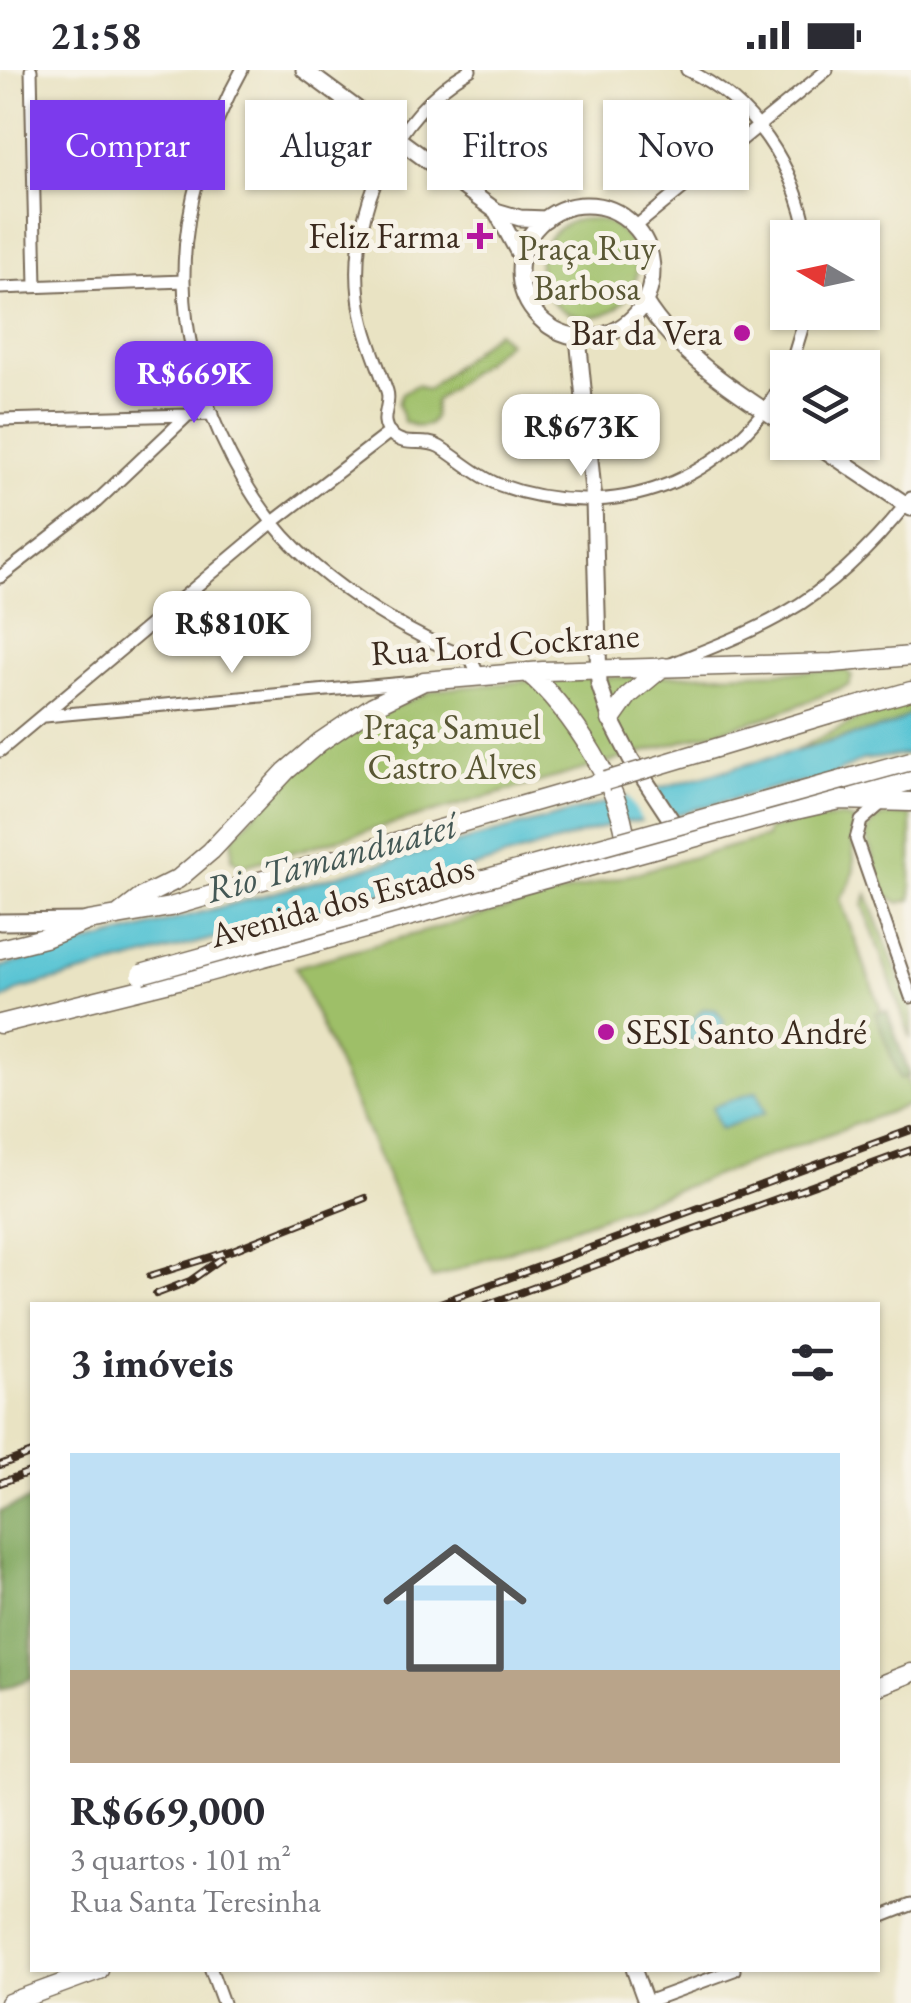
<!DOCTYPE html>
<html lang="pt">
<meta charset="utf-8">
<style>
body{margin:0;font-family:"EB Garamond",serif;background:#f7f7f7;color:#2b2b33;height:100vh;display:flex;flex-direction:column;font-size:38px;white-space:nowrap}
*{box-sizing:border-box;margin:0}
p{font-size:32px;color:#7c7c81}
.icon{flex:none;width:55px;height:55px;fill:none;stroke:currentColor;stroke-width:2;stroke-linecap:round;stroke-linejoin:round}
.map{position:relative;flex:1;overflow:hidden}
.side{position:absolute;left:30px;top:1232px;width:850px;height:670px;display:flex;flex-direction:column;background:#fff;border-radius:0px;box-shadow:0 2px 8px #0004}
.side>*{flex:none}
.top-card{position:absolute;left:30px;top:30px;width:852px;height:90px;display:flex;gap:20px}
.needle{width:65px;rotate:279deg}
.controls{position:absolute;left:770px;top:150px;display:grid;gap:20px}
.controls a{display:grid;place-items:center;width:110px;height:110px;border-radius:0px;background:#fff;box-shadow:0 2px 8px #0004;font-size:50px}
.price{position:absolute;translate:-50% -85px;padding:0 22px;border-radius:20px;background:#fff;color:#222;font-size:32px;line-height:65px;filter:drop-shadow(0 2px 5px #0008)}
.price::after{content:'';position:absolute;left:50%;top:60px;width:30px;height:22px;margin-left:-15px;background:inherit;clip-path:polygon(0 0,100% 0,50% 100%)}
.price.on{background:#7c3aed;color:#fff}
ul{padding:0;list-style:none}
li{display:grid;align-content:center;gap:20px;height:530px;padding:0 40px}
li span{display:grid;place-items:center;height:310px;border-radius:0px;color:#555}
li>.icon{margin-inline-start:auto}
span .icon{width:180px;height:180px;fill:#fffc;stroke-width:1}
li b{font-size:42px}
h2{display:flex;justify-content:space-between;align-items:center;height:120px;padding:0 40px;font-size:42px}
.chip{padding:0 35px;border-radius:0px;background:#fff;box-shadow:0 2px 8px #0004;font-size:35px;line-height:90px}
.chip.on{background:#7c3aed;color:#fff}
.status{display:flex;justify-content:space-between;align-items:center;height:70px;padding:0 50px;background:#fff;direction:ltr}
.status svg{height:28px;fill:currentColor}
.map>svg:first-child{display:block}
</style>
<div class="status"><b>21:58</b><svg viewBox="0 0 49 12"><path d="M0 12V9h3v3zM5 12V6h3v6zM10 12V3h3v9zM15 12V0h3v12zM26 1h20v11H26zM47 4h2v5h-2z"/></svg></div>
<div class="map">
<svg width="911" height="1933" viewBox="0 0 911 1933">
<rect width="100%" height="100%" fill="#f7f3e8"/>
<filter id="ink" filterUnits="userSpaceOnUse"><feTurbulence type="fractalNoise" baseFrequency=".01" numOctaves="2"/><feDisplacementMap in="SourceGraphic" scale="20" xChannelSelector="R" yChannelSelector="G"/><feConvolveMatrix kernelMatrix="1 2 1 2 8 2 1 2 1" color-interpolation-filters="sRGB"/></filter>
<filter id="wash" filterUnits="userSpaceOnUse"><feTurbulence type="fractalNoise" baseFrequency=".0048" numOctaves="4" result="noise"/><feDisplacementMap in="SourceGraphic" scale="40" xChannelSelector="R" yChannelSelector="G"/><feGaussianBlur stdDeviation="2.25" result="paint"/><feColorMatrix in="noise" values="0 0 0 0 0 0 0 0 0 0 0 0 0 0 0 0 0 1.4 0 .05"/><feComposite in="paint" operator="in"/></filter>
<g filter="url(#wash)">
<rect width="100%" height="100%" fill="#e9e3c3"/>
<path fill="#9ebf68" stroke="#6c7443" stroke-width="2.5" d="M539 198a49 49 0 1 1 98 0a49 49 0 1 1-98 0Z
M497,261l11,11 -73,59 -1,16 -5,8 -11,2 -14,-5 -6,-18 4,-11 15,-8 10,5z
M846,600l6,6 -3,9 -78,31 -527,150 -12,-6v-22l60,-64 66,-52 77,-32 103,-10z
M911,623v21l-19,11 -96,25z
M911,745v85l-12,3 -14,-9 -19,-58c6,-23 24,-21 45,-21z
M843,747l11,3c-7,37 12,44 -14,79l71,192v13l-479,175 -137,-312 471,-130 1,-7 31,-8z
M867,824l44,115v30l-48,-134z"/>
<path fill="#7ea65c" stroke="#5c683d" stroke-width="2.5" d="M887,941l23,65 -10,3 -25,-66z
M32,1429v179l-32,12v-179z"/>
<path fill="#59c4d4" stroke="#4a7779" stroke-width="2.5" d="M911,644v40l-49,6 -40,21 -34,3 -132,36 -35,2 -212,65 -387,102 -22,12v-34l892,-242z
M703,939l13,1 8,11c-3,15 -15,28 -31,24l-7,-12 1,-7z
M757,1021l8,22 -45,16 -8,-22z"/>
<path fill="#e9e3c3" d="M650,714l28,35 -33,7 -20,-35z"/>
</g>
<g filter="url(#ink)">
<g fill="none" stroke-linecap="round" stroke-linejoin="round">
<g stroke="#786b58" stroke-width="15">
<path id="minor" d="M31,0l5,216
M242,0c-35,62 -59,139 -58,211 1,100 54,220 131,285 38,32 83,60 128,81 9,5 19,7 28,12l8,17
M470,0c-76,43 -121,140 -111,227 3,33 17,62 28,94 5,15 -10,28 4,43 14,15 33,3 49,13 19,12 36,28 57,37 116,43 235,-2 291,-112
M687,0c67,31 108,96 121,168
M635,157l192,-157
M0,218l184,-7
M790,298l17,-56
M0,350l188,-5
M0,507l94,-73 94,-89 24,-1
M671,594c39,-16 78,-30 114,-51 50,-28 91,-71 126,-115
M45,646l370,-34
M0,681l273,-229 117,-90
M883,732l-22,19 -5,18 55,158
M878,1848l33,-13
M211,1900l12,33
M644,1933l90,-33"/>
</g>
<g stroke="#786b58" stroke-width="18">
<path id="tertiary" d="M634,1900l12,33"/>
</g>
<g stroke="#786b58" stroke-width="19">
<path id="secondary" d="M304,0l192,141 26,48
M520 201a66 66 0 1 1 132 0a66 66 0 1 1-132 0Z
M496,141l24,7 26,1
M645,232c32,52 91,90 143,124
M578,267l16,164 5,183 12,36 20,39 50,76
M813,372l98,66
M0,852l84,-1"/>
</g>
<g stroke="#786b58" stroke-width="21">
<path id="primary" d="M878,1616l33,-13
M9,1933l90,-33"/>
</g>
<g stroke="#786b58" stroke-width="21">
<path id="trunk" d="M527,602c42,34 101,124 99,179
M829,644l82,-23
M611,650l17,-24 35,-29
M855,726l56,-15
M120,844l22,-17 36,-18 33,-28 75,-80 34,-29 53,-36 51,-25 119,-10 290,-8 78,-7
M0,879l48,-12 40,-16 82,-14 436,-126
M0,954l198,-49 589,-163 53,-12 71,2"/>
</g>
<use href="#minor" stroke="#fff" stroke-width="11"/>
<use href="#tertiary" stroke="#fff" stroke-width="14"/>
<use href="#secondary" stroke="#fff" stroke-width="15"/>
<use href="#primary" stroke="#fff" stroke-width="18"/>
<use href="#trunk" stroke="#fff" stroke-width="18"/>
<g stroke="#3b2a1e" stroke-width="8">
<path id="rail" d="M150,1206l83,-26 132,-52
M156,1224l34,-13 31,-22
M435,1235l476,-175
M486,1235l425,-155
M0,1395l32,-12
M0,1413l32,-12"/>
</g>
<use href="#rail" stroke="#f7f3e8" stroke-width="4" stroke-dasharray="11" stroke-linecap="butt"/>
<g stroke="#786b58" stroke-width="21" stroke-linecap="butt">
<path id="trunk-bridge" d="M606,711l223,-67
M141,904l770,-213"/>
</g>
<use href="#trunk-bridge" stroke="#fff" stroke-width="18"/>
</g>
</g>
<g fill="#b5179e" stroke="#f7f3e8" stroke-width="4">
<path d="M475 151h10v10h10v10h-10v10h-10v-10h-10v-10h10z"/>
<circle cx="742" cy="263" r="10"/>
<circle cx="606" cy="962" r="10"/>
</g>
<g text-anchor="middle" stroke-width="10" stroke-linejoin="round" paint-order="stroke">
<g font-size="35" fill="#3b2a1e" stroke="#f7f3e8" text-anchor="end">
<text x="460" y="178">Feliz Farma</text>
<text x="722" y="275">Bar da Vera</text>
<text x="626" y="974" text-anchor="start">SESI Santo André</text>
</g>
<g font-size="35" fill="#595734" stroke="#f7f3e8">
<text x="587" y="190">Praça Ruy<tspan x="587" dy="40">Barbosa</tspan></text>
<text x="452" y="669">Praça Samuel<tspan x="452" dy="40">Castro Alves</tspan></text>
</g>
<g font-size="35" fill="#3b2a1e" stroke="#f7f3e8">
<text transform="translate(505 574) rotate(-4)" y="12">Rua Lord Cockrane</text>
<text transform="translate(342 831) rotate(-15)" y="12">Avenida dos Estados</text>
</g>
<g font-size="38" font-style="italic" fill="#445855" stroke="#f7f3e8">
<text transform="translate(331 787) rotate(-15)" y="13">Rio Tamanduateí</text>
</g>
</g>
</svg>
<div class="controls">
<a><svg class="needle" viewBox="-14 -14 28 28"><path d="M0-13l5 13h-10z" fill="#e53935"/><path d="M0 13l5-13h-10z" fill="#7c7c81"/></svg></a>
<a><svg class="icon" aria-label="layers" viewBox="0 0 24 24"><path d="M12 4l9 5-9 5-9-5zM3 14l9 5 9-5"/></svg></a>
</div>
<b class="price on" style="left:194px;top:356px">R$669K</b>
<b class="price" style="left:581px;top:409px">R$673K</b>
<b class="price" style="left:232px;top:606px">R$810K</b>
<div class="top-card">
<a class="chip on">Comprar</a>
<a class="chip">Alugar</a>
<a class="chip">Filtros</a>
<a class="chip">Novo</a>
</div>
<section class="side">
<h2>3 imóveis<svg class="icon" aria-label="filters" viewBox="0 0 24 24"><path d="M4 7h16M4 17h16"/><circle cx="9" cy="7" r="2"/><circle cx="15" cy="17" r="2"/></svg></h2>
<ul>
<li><span style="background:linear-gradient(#bfe0f5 70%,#b9a48a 0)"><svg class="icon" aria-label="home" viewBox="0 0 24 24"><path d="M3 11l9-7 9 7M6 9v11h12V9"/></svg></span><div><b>R$669,000</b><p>3 quartos · 101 m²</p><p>Rua Santa Teresinha</p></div></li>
</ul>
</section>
</div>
